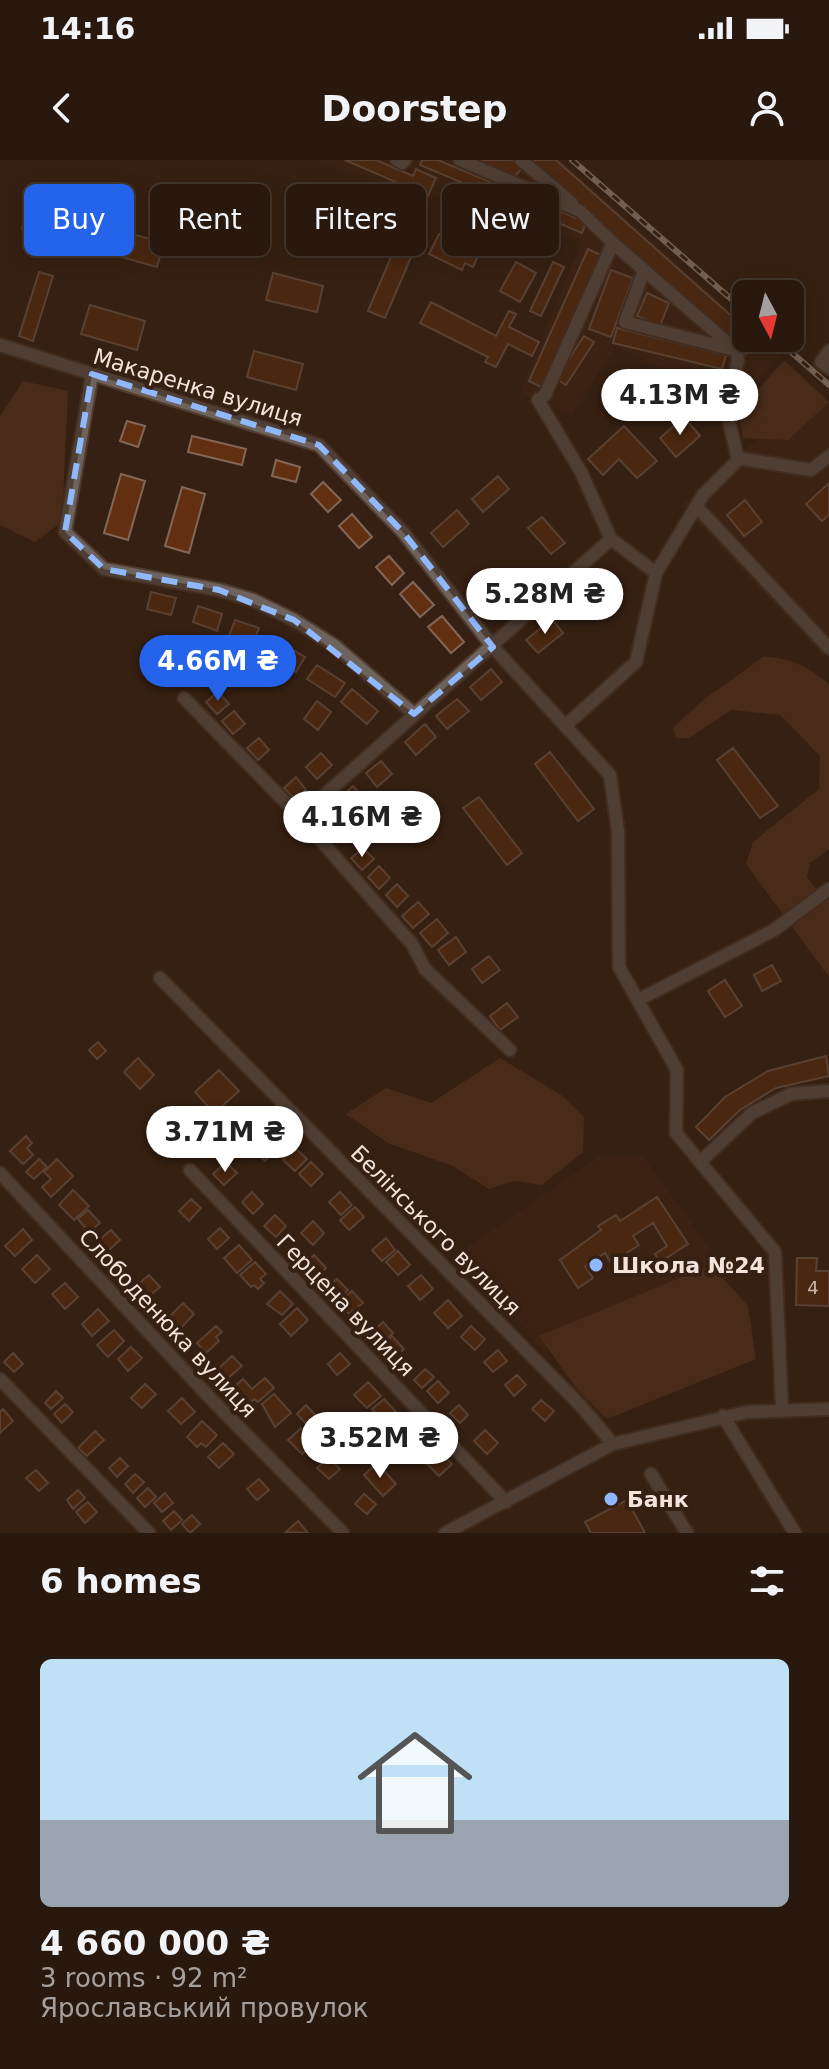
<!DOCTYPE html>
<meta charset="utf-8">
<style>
body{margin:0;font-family:"DejaVu Sans",sans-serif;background:#302117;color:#f1f3f6;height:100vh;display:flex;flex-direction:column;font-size:30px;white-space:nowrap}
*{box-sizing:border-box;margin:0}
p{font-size:26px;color:#a5a09e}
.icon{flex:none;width:44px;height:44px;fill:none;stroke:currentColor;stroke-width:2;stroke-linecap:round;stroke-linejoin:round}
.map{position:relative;height:1373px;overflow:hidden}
.sheet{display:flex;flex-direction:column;background:#28180e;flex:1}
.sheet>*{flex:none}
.banner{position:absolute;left:24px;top:24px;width:782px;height:72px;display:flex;gap:16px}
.needle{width:52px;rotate:173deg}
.fabs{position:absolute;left:732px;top:120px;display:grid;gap:16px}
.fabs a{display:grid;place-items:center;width:72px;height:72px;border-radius:12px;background:#28180e;box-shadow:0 4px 20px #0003,0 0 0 2px #44372e;font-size:40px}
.price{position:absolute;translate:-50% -68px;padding:0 18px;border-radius:28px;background:#fff;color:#222;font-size:26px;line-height:52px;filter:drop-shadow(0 2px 4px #0008)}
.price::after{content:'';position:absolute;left:50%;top:48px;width:24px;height:18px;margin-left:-12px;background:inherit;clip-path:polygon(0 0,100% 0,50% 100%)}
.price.current{background:#2563eb;color:#fff}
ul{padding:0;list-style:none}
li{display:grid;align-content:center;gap:16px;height:424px;padding:0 40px}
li+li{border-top:2px solid #44372e}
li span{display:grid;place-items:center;height:248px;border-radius:12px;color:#555}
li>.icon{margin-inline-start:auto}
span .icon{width:144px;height:144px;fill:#fffc;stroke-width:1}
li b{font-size:34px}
h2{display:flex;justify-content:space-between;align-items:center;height:96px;padding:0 40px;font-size:34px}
.tag{padding:0 28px;border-radius:12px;background:#28180e;box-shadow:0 4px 20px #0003,0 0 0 2px #44372e;font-size:28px;line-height:72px}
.tag.current{background:#2563eb;color:#fff}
.status{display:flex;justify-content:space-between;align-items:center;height:56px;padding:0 40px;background:#28180e;direction:ltr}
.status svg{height:22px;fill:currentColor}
header{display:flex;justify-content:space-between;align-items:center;height:104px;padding:0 40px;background:#28180e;font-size:36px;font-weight:800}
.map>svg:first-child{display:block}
</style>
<div class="status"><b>14:16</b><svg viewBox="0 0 49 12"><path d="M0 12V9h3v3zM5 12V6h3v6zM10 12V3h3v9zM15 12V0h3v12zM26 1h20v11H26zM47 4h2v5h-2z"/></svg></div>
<header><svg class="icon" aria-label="back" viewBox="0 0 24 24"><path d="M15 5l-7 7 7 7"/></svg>Doorstep<svg class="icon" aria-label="person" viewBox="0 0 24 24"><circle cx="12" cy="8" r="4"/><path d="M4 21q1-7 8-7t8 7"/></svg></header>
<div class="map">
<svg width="829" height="1373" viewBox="0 0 829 1373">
<rect width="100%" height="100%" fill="#362013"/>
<path fill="#422515" d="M318,0h243l185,165v13h14l20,18 -26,28 -46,4 -93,-41 -43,68 -52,-23 62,-151 -126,-46 -41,4z
M815,229l14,13v253l-4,3 -144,-152z
M643,996l88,122 -188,74 -82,-100 137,-95z"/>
<path fill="#5e3923" d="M784,200l45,42 -41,38 -45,-2 -8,-44 24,-5z
M23,221l45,10 -6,131 -27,20 -35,-17v-109z
M763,497c27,0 46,10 66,27v165l-19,14 -3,14 15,19 7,1v80l-83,-113 7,-22 66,-53 1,-33 -40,-41 -49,-5 -42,28h-13l-3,-10 29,-27z
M500,898l61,37 23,22 -1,35 -41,33 -28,-4 -25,8 -36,-23 -65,-23 -42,-29 40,-26 45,15z
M711,1105l37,41 8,53 -149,60 -30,-30 -38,-53z"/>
<path fill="#623010" stroke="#826759" stroke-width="2" d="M345,0h31l37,16 3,-7 20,9 -8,18z
M422,0h16l148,62 -4,11 -162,-68z
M473,0h40l9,8 -7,8z
M528,0h28l190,169v9l12,2 -12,14z
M27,46l49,12 -5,23 -49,-12z
M111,68l53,15 -7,24 -53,-15z
M439,74l40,20 -6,13 -8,-4 -3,7 -33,-16z
M397,83l17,7 -29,68 -17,-7z
M588,89l15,7 -60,132 -14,-7z
M516,102l20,11 -16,29 -20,-11z
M553,102l11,5 -23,49 -11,-5z
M611,110l22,8 -22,59 -22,-8z
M39,112l14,4 -20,65 -14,-5z
M273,113l50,13 -6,26 -51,-12z
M647,133l22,10 -9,23 -23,-10z
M431,142l65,34 13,-25 7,3 -7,13 30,15 -7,14 -24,-12 -12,23 -11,-5 3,-5 -68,-34z
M90,145l55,16 -8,29 -56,-16z
M617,168l109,27 -4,14 -109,-26z
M584,176l10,6 -28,43 -10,-6z
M254,191l49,13 -7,26 -49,-13z
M684,257l16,19 -24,21 -16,-19z
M127,261l18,5 -7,21 -18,-6z
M624,266l33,35 -20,17 -18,-19 -16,16 -15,-16z
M192,276l54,13 -4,16 -54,-13z
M276,300l24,7 -4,15 -24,-6z
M121,314l24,7 -17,59 -24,-7z
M498,316l11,13 -26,23 -11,-13z
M323,322l18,18 -13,12 -17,-18z
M829,323v32l-7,6 -16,-17z
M182,327l23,7 -16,59 -24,-7z
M745,340l17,22 -18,14 -17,-21z
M457,350l12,14 -26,23 -12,-14z
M352,354l20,23 -13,11 -20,-22z
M542,357l23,26 -14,11 -23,-26z
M389,396l15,17 -12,12 -16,-18z
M483,413l23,26 -13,12 -23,-26z
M599,419l11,14 -25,21 -11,-14z
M413,422l21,23 -14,12 -20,-23z
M151,432l25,6 -5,17 -24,-6z
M198,446l24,8 -5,17 -24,-9z
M442,456l22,26 -13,11 -23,-26z
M552,459l11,14 -25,20 -12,-13z
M235,460l24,8 -6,16 -24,-8z
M277,480l28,17 -9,15 -28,-18z
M317,505l28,18 -10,14 -28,-18z
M491,509l11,13 -21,18 -11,-13z
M352,529l26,22 -11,13 -26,-22z
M218,532l11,12 -12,10 -11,-12z
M457,539l12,12 -22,18 -11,-13z
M317,541l14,11 -13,18 -14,-11z
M234,551l11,13 -12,10 -11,-13z
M425,564l11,13 -20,18 -11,-13z
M259,578l10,12 -11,10 -11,-12z
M733,588l45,58 -18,12 -43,-58z
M550,592l44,57 -16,12 -43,-57z
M321,593l11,12 -15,14 -11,-12z
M381,601l11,13 -15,13 -11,-14z
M296,617l10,13 -11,10 -11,-12z
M353,626l12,14 -15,12 -11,-13z
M479,637l43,56 -15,12 -44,-57z
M325,650l10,12 -11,10 -11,-12z
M363,688l11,11 -12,11 -11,-12z
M379,706l11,12 -11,11 -11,-12z
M397,724l11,12 -11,11 -11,-12z
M418,742l11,12 -16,14 -11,-12z
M437,759l11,14 -16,14 -12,-14z
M456,777l10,15 -17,13 -11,-15z
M489,796l11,14 -18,13 -10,-14z
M772,805l9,16 -19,10 -8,-16z
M725,820l17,26 -17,11 -17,-26z
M507,843l11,14 -18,13 -10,-14z
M98,882l8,9 -9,8 -8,-9z
M826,896l3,20 -53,12 -36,22 -31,30 -13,-13 29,-30 43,-26z
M138,898l16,17 -14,14 -16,-17z
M219,910l20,21 -25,22 -19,-21z
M276,968l11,11 -22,22 -12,-12z
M26,976l6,7 -5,5 6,7 -10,9 -13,-13z
M295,988l12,11 -12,12 -12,-11z
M39,999l8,8 -13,12 -8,-7z
M57,999l16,17 -22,21 -9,-10 9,-8 -7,-7z
M226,1002l11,11 -13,12 -11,-11z
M311,1002l12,12 -12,12 -12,-12z
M73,1030l16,16 -15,14 -15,-15z
M252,1032l11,12 -10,10 -11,-12z
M340,1032l12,13 -11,10 -12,-13z
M657,1037l31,47 -28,18 -5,-8 12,-8 -14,-23 -20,13 6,9 -28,18 -6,-10 -20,13 8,12 -15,10 -18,-28 41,-30 -3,-4 18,-11 4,6z
M191,1039l10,9 -12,13 -10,-10z
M355,1047l9,10 -15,13 -9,-10z
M88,1050l12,13 -11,9 -11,-13z
M275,1055l11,11 -10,11 -12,-11z
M313,1061l11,12 -11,12 -12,-12z
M220,1068l9,10 -12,11 -9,-10z
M23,1069l9,11 -17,16 -10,-10z
M111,1070l9,10 -12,11 -10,-10z
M386,1078l9,12 -13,11 -10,-11z
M239,1085l13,15 -15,13 -13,-15z
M398,1091l12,14 -12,10 -12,-13z
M37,1095l13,14 -15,14 -13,-14z
M314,1095l12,13 -11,11 -13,-13z
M797,1098h20l-1,13h13v35l-33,-1z
M255,1102l11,12 -6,5 4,4 -6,6 -4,-4 -3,2 -11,-12z
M149,1115l11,12 -13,11 -11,-12z
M421,1115l12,14 -13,11 -12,-14z
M337,1119l11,11 -11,10 -11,-12z
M65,1123l13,14 -13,12 -13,-15z
M280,1131l13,13 -11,11 -15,-11z
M352,1131l11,12 -14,11 -10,-11z
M448,1140l14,16 -14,12 -14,-15z
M183,1143l11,11 -14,15 -11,-12z
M297,1148l11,12 -17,16 -11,-12z
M98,1149l11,12 -17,15 -10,-12z
M383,1162l10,11 -13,12 -10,-11z
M216,1166l6,6 -6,5 3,4 -13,12 -9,-10z
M471,1166l14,13 -10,11 -14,-13z
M114,1170l10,11 -16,16 -11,-12z
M392,1176l12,13 -11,10 -12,-13z
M131,1187l11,11 -14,13 -10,-12z
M498,1190l9,11 -14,11 -9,-10z
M13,1193l10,11 -9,8 -10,-10z
M340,1193l10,11 -13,11 -9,-11z
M232,1196l10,10 -14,12 -9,-10z
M425,1209l9,8 -12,11 -8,-8z
M517,1215l9,10 -12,11 -9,-11z
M265,1218l9,10 -16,14 -4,-3 -5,5 -15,-17 9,-8 9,10z
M438,1221l11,12 -11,10 -11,-12z
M368,1222l13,14 -14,12 -13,-13z
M145,1224l11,10 -14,14 -11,-10z
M56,1231l7,7 -12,11 -6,-6z
M274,1234l17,19 -16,14 -13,-23z
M182,1238l13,14 -14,12 -13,-13z
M384,1239l13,14 -11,10 -14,-14z
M541,1240l13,11 -9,10 -13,-12z
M65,1244l8,8 -11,11 -8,-9z
M306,1245l13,14 -9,9 -13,-14z
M459,1245l9,10 -8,8 -10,-10z
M3,1249l10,12 -13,12v-21z
M202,1261l15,14 -11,12 -5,-4 -4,4 -10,-10z
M410,1264l16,15 -11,11 -16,-15z
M301,1268l13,15 -12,11 -14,-14z
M485,1270l13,13 -11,11 -13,-13z
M95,1271l9,9 -17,16 -9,-8z
M223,1283l11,11 -15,14 -11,-11z
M438,1290l14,14 -13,12 -14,-14z
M328,1297l12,12 -11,10 -12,-11z
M120,1298l8,8 -11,11 -8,-9z
M377,1303l19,21 -13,12 -19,-21z
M36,1310l12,13 -9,8 -13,-13z
M135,1314l9,8 -11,11 -8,-9z
M259,1319l10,11 -12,10 -10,-11z
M148,1328l8,9 -11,10 -8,-9z
M78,1330l7,8 -12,11 -6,-9z
M165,1333l8,10 -11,9 -8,-9z
M364,1334l12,10 -9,10 -12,-10z
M627,1340l18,33h-54l-6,-11z
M88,1342l9,10 -12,11 -9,-11z
M174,1351l8,9 -11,10 -8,-9z
M192,1355l8,9 -10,9 -8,-9z
M298,1361l10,12 -22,-1z"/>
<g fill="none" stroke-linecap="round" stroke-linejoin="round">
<g stroke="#503b2f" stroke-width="16">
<path id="minor" d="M397,0l5,3 3,-3
M460,0l120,51 33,32
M521,0l51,43
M644,110l-19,52 109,28
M0,185l319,100 84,87 90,115 117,128 8,56 1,136 58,103 -1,63 99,119 7,157
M829,191l-8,11 8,6
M92,214l-27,158 39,37 115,21 34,10 41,20 41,26 79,68
M737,298l74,12 18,-14
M696,346l133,142
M184,538l116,119 112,127 13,25 85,81
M565,566l71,-64 20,-89 47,-78 35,-35 -13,-57 13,-41 -1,-11 -124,-108 -68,152 -7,5 43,72 30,67 45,34
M300,657l311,-278
M160,818l421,428 32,38
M638,840l136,-70 55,-41
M700,1002l52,-49 39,-19 38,-3
M190,1010l316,332
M0,1013l212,227 131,133
M0,1219l149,154
M723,1256l72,117
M651,1314l36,59
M445,1373l168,-89 134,-32 82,-3"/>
</g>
<use href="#minor" stroke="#6e625c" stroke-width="12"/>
<g stroke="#b9a89e" stroke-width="6">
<path id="rail" d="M572,0l174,152
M775,178l54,47"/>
</g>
<use href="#rail" stroke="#362013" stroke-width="3" stroke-dasharray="9" stroke-linecap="butt"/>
</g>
<path d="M0 0H829V1373H0ZM92,214l227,71 84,87 90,115 -79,67 -120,-94 -75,-30 -115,-21 -39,-37z" fill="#362013" fill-opacity=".55" fill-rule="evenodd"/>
<path fill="none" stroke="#8fb8fd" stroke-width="6" stroke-dasharray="16 10" stroke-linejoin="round" d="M92,214l227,71 84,87 90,115 -79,67 -120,-94 -75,-30 -115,-21 -39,-37z"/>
<g fill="#8fb8fd" stroke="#362013" stroke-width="3">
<circle cx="596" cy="1105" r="8"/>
<circle cx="611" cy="1339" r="8"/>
</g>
<g text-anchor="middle" stroke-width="8" stroke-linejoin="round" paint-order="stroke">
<g font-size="18" fill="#cfb6a8">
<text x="813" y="1134">4</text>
</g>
<g font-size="22" fill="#f3e3db" stroke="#362013">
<text transform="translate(198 227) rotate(17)" y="8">Макаренка вулиця</text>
<text transform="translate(436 1070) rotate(45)" y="8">Белінського вулиця</text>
<text transform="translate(346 1145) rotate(46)" y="8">Герцена вулиця</text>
<text transform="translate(168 1163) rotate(47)" y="8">Слободенюка вулиця</text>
</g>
<g font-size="22" font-weight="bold" fill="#f3e3db" stroke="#362013" text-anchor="start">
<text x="612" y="1113">Школа №24</text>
<text x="627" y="1347">Банк</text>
</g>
</g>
</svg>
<div class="fabs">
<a><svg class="needle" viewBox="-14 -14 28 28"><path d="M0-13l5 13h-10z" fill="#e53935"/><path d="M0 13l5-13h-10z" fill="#a5a09e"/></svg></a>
</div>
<b class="price" style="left:680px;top:277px">4.13M ₴</b>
<b class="price" style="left:545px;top:476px">5.28M ₴</b>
<b class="price current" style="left:218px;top:543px">4.66M ₴</b>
<b class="price" style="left:362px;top:699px">4.16M ₴</b>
<b class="price" style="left:225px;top:1014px">3.71M ₴</b>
<b class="price" style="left:380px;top:1320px">3.52M ₴</b>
<div class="banner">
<a class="tag current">Buy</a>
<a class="tag">Rent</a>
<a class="tag">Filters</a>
<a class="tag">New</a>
</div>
</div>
<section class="sheet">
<h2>6 homes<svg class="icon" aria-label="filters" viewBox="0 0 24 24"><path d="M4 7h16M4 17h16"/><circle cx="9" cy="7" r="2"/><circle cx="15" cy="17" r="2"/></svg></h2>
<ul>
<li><span style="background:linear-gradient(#bfe0f5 65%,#9aa5b1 0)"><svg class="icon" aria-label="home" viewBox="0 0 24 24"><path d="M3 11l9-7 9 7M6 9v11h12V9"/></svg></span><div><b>4 660 000 ₴</b><p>3 rooms · 92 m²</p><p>Ярославський провулок</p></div></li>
</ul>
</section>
